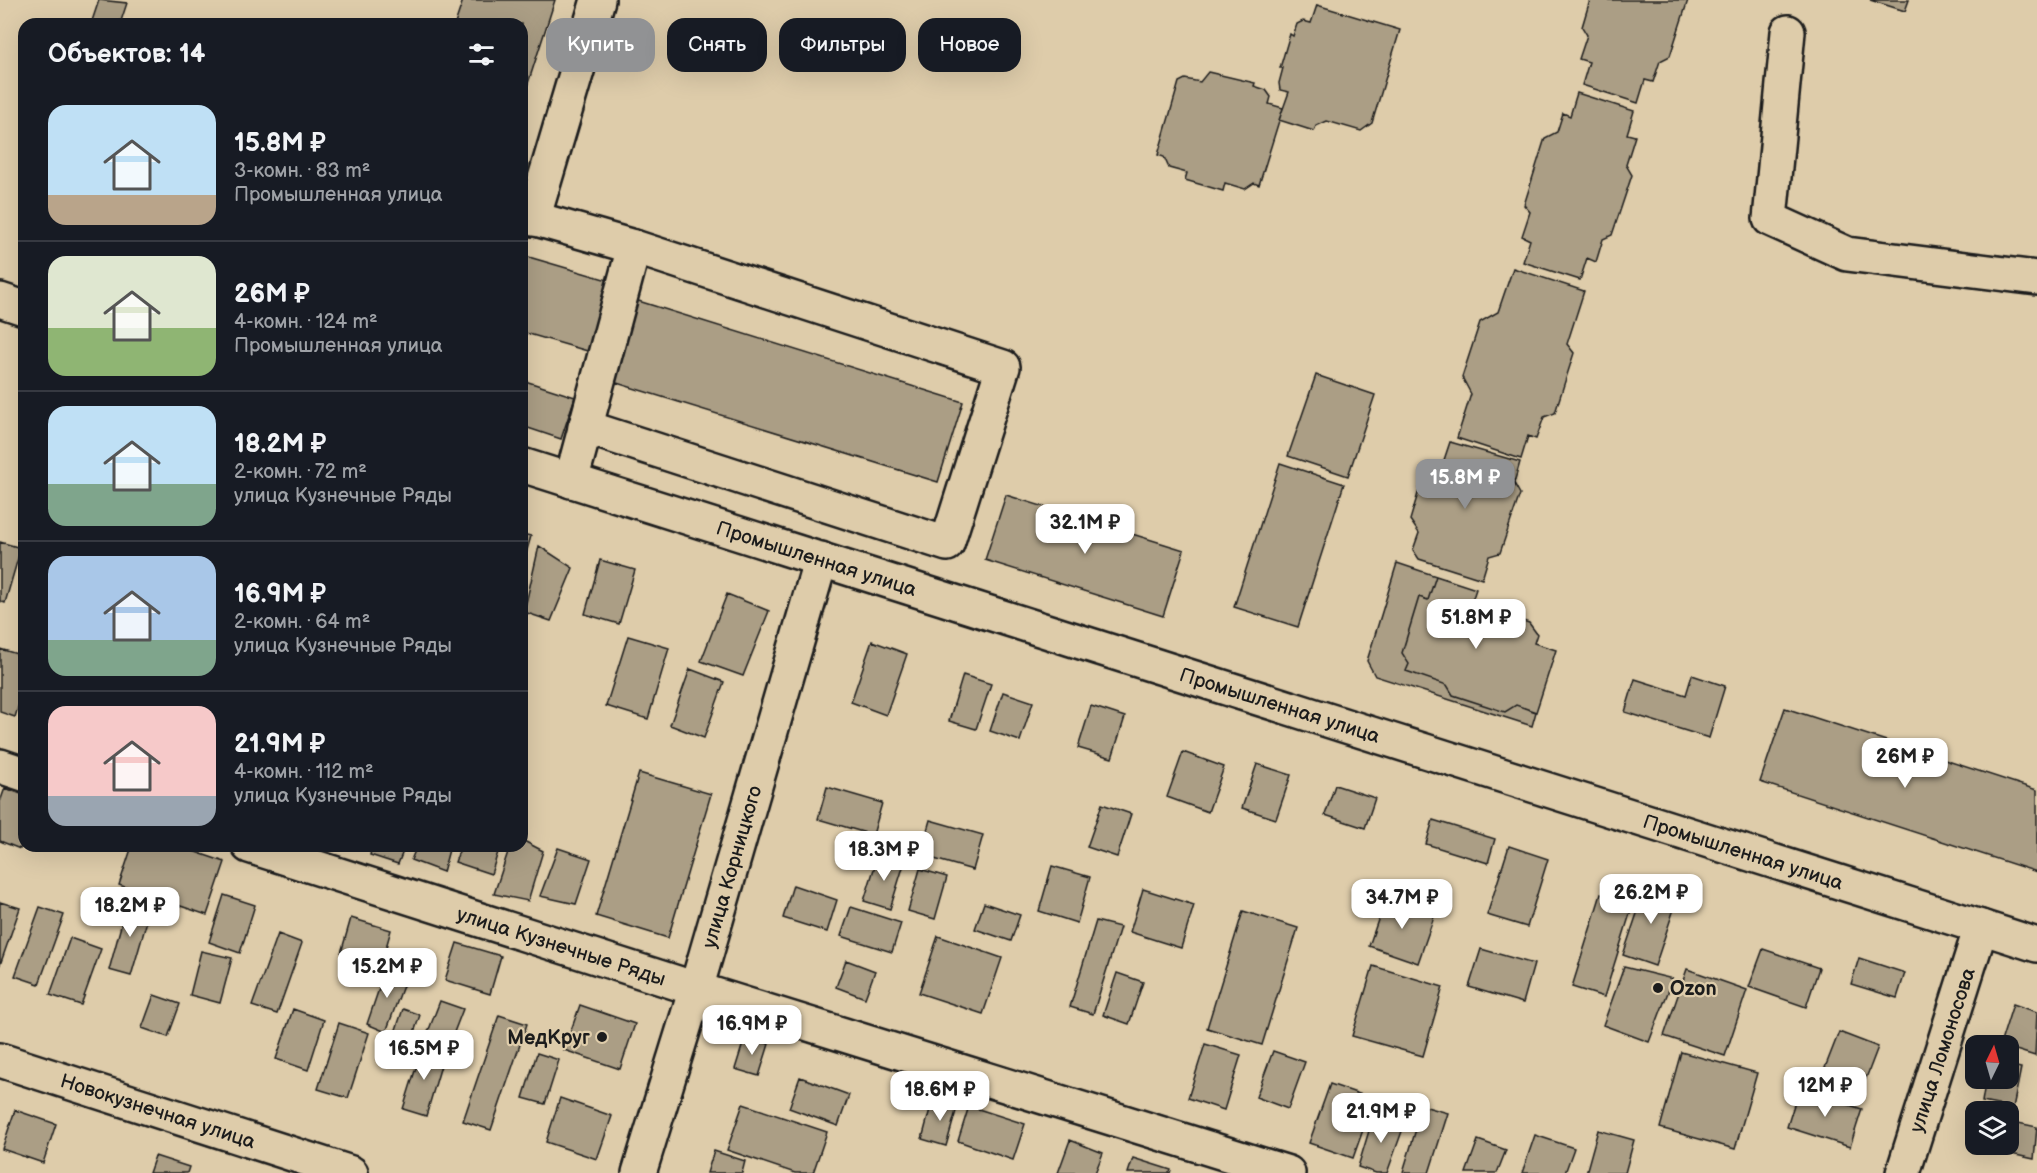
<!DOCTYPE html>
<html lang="ru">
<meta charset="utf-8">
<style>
body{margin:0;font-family:"Balsamiq Sans",sans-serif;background:#242831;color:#f1f3f6;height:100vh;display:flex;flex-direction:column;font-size:22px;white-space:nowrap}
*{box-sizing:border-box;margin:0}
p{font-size:20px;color:#9ea1a6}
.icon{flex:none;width:33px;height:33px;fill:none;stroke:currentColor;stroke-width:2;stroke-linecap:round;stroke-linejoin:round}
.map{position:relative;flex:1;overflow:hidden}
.details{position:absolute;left:18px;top:18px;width:510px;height:834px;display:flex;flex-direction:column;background:#171b24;border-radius:18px;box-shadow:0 6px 24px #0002}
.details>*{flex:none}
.hud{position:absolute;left:546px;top:18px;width:570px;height:54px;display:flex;gap:12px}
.needle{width:39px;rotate:5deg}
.tools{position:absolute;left:1965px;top:1035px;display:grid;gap:12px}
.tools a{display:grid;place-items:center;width:54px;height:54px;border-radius:12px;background:#171b24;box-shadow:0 6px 24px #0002;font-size:30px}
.price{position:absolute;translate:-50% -51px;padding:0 14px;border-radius:12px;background:#fff;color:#222;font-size:20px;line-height:39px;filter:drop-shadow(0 2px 3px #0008)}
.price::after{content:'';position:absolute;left:50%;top:36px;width:18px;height:14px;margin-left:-9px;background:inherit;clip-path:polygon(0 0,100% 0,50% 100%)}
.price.active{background:#919294;color:#fff}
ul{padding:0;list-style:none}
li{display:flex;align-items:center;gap:18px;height:150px;padding:0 30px}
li+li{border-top:2px solid #363941}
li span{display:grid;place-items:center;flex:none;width:168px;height:120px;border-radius:18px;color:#555}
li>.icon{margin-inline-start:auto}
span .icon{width:72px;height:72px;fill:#fffc;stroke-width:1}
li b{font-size:26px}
h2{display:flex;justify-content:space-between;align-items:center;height:72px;padding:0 30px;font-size:26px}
.tag{padding:0 21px;border-radius:18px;background:#171b24;box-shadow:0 6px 24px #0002;font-size:21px;line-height:54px}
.tag.active{background:#919294;color:#fff}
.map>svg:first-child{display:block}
</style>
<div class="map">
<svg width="2037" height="1173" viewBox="0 0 2037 1173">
<rect width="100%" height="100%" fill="#deccaa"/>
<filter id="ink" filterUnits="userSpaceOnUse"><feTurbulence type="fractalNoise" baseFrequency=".0167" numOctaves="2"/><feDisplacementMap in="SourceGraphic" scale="12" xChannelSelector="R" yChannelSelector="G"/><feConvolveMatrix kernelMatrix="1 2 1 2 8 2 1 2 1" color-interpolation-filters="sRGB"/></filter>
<g filter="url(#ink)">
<path fill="#ab9e85" stroke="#1c1c1c" stroke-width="1.5" d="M99,0l28,3 -7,21h-29z
M463,0h92l-33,102v-78h-67z
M1590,0h98l-18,56 -10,5 -7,21 -8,-2 -7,23 -56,-18 7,-23 -10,-3 8,-24 -5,-8z
M1870,0h39l-4,11z
M1317,5l83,25 -28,93 -11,8 -34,-10 -11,5 -2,5 -35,-11 10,-28 -9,-2 -1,-7 4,-15h-3l10,-34 3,2 4,-12 6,-3 8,2z
M1208,72l47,11 -1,3 12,4 5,7 -2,7 14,4 -24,77 -5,-2 -9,6 -20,-6 -2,8 -38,-11 2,-7 -18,-5 -5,-11 -6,-2 21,-73 6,-3 15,3z
M1577,93l57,18 -7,23 8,2 -9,29 6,10 -20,60 -9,4 -7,23 -9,-4 -7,22 -57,-18 7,-22 -8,-4 8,-24 -6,-7 21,-67 12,-6 6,-19 7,3z
M522,255l89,26 -20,71 -69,-20z
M1513,268l71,23 -17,53 7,9 -19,60 -11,4 -8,22 -8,-3 -7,23 -64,-21 14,-44 -9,-17 18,-55 18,-10z
M632,299l331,103 -25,80 -331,-102z
M1316,375l59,20 -27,81 -60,-20z
M522,380l53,17 -14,42 -39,-13z
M1450,442l70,20 -6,21 6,11 -20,59 -11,3 -7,23 -63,-20 -6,-9 6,-17 -9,-13 13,-43 18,-8z
M1280,463l64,21 -46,143 -64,-20z
M1006,495l178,55 -21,66 -178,-56z
M522,534l9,2 -9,32z
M0,542l21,6 -16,55 -5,-2z
M539,546l34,22 -22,53 -27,-9z
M600,560l35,10 -16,54 -34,-10z
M1397,563l39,13 -8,24 -9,-3 -17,56 7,11 -3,7 41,14 6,10 52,17 11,-7 20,7 -4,14 -157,-50 -8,-15z
M1436,576l40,13 -5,15 58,19 8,11 -3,9 22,7 -20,62 -20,-7 -11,7 -52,-17 -6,-10 -41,-14 3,-7 -7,-11 17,-56 9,3z
M727,594l42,17 -26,65 -42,-15z
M628,636l41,12 -21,71 -42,-13z
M872,641l35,13 -21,61 -35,-13z
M0,649l24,7v32l-9,29 -15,-5z
M690,669l34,13 -20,56 -34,-13z
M963,675l28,9 -15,45 -27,-8z
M1692,675l33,11 -16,52 -84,-26 10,-33 51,16z
M1003,692l30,10 -13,39 -30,-10z
M1091,706l34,11 -13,41 -34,-10z
M1785,708l252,82v82l-277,-90z
M1183,752l41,15 -16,45 -41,-15z
M1257,764l34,11 -15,44 -34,-11z
M639,773l72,21 -43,144 -72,-22z
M1335,785l40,13 -10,30 -40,-13z
M827,787l55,16 -9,32 -55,-16z
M5,788l19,7v44l-4,10 -20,-8v-39z
M1102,804l29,10 -14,43 -30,-10z
M930,820l53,15 -10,35 -53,-15z
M1433,820l62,19 -7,24 -62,-19z
M522,840l21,11 -15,50 -34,-7 16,-48h12z
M132,846h46l47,16 -18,53 -88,-30z
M372,846h33l-7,18 -28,-9z
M417,846h33l-7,26 -32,-12z
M461,846h39l-9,28 -36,-12z
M1509,846l39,13 -21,68 -40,-12z
M558,848l33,11 -15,45 -36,-8z
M878,856l26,8 -14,45 -26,-8z
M1052,866l38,11 -13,46 -38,-12z
M920,869l27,8 -12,42 -27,-8z
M1647,884l32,10 -24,72 -32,-11z
M793,885l44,15 -10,32 -44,-14z
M1143,889l51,16 -13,43 -51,-16z
M1601,894l32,10 -29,93 -32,-10z
M224,895l31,10 -15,48 -31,-11z
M1386,897l49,17 -17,49 -49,-17z
M128,900l23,7 -20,69 -22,-6z
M0,902l20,6 -20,57z
M984,903l36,12 -9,26 -36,-12z
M40,907l24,8 -25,69 -24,-8z
M851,907l50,16 -9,29 -51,-16z
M1243,911l55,17 -36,117 -55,-17z
M351,918l40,12 -10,35 -40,-12z
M1096,921l24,6 -27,87 -23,-7z
M278,934l24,9 -25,71 -25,-8z
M938,936l64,22 -19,56 -64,-21z
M70,938l31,11 -20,56 -31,-10z
M457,943l44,13 -11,38 -45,-14z
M1481,949l53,15 -11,39 -54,-16z
M1763,949l56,19 -13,39 -57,-20z
M201,951l31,7 -12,45 -30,-8z
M1859,958l46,15 -8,25 -46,-14z
M846,960l29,11 -10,27 -29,-11z
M1373,966l70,21 -20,69 -71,-20z
M1624,967l49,12 -24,63 -46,-17z
M386,968l21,7 -21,57 -19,-8z
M1687,969l60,21 -22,66 -61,-20z
M1117,973l26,9 -14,42 -26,-9z
M154,995l26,9 -12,33 -26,-9z
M440,1001l23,8 -12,31 -23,-8z
M2013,1004l24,8 -2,44 -35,-11z
M580,1005l55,19 -15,45 -56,-19z
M293,1009l31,11 -16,50 -32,-11z
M403,1009l17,6 -17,50 -17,-6z
M499,1015l28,9 -36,106 -28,-9z
M339,1023l30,10 -21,65 -30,-9z
M1839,1032l39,15 -18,47 -39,-16z
M745,1037l24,7 -10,32 -24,-7z
M1205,1044l36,11 -17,55 -36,-12z
M423,1045l22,7 -19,64 -23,-7z
M1273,1051l32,11 -17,47 -32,-12z
M1681,1052l76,21 -22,76 -75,-21z
M537,1053l22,7 -14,44 -22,-6z
M2008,1065l13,3 -8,40 -31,-6 4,-24h22z
M800,1077l49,18 -11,31 -49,-18z
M1330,1084l44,15 -21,59 -44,-15z
M1799,1089l63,20 -12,38 -63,-20z
M560,1098l52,18 -15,43 -51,-17z
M933,1098l25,6 -12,42 -24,-7z
M743,1104l84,28 -14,41h-18l-68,-23z
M969,1106l56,18 -12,36 -55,-19z
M1423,1106l25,7 -19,60h-23l-3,-1z
M15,1110l41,14 -13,39 -41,-14z
M1375,1111l30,12 -18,50h-11l-18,-6z
M2009,1121l28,6 -3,32 -32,-7 2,-8h4z
M1598,1130l36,10 -9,33h-39z
M1535,1135l39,13 -9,25h-43z
M1070,1140l33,13 -8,20h-37z
M1478,1140l28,10 -9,23h-31z
M714,1151l31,10 -3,12h-35z
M155,1156l34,11 -2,6h-38z
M1133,1158l38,12 -1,3h-42z"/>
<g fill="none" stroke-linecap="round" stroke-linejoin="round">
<g stroke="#1c1c1c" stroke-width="38">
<g id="minor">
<path d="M1788,32l-18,187 77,35 190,24"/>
<path d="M522,215l112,32 -63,234"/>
<path d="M533,219l65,-219"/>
<path d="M585,427l362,117 56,-177 -369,-120"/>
<path d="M0,766l24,8"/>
<path id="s1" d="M249,846l447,143 592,184"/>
<path d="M1981,927l56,18"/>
<path id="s2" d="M0,1060l351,113"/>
</g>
</g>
<g stroke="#1c1c1c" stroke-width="38">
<g id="major">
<path d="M0,300l24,8"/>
<path id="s3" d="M522,465l1459,462 -78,246"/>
<path id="s4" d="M639,1173l57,-184 125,-430"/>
</g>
</g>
<use href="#minor" stroke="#deccaa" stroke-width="33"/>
<use href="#major" stroke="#deccaa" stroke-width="33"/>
</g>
</g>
<g fill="#1c1c1c" stroke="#deccaa" stroke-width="2">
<circle cx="1658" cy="988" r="6"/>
<circle cx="602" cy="1037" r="6"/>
</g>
<g text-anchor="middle" stroke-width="4.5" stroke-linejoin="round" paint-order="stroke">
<g font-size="20" fill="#1c1c1c" stroke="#deccaa">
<text dy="7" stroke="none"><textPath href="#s3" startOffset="309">Промышленная улица</textPath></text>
<text dy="7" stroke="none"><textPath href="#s3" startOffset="795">Промышленная улица</textPath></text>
<text dy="7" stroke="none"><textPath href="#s3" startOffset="1281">Промышленная улица</textPath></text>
<text dy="7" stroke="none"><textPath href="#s4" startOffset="320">улица Корницкого</textPath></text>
<text dy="7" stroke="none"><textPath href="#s1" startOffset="328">улица Кузнечные Ряды</textPath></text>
<text transform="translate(1942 1050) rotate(-72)" y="7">улица Ломоносова</text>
<text dy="7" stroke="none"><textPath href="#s2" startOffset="166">Новокузнечная улица</textPath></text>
</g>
<g font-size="20" font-weight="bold" fill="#1c1c1c" stroke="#deccaa" text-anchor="start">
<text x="1670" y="995">Ozon</text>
<text x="590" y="1044" text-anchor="end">МедКруг</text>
</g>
</g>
</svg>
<div class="tools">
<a><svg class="needle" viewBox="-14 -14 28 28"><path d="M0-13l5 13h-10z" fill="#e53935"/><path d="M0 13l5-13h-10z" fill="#9ea1a6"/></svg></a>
<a><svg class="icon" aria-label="layers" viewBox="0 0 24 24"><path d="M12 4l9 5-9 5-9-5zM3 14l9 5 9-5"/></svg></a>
</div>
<b class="price active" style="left:1465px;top:510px">15.8M ₽</b>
<b class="price" style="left:1085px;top:555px">32.1M ₽</b>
<b class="price" style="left:1476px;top:650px">51.8M ₽</b>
<b class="price" style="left:1905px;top:789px">26M ₽</b>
<b class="price" style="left:884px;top:882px">18.3M ₽</b>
<b class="price" style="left:1651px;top:925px">26.2M ₽</b>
<b class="price" style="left:1402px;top:930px">34.7M ₽</b>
<b class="price" style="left:130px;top:938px">18.2M ₽</b>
<b class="price" style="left:387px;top:999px">15.2M ₽</b>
<b class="price" style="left:752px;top:1056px">16.9M ₽</b>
<b class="price" style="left:424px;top:1081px">16.5M ₽</b>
<b class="price" style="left:1825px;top:1118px">12M ₽</b>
<b class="price" style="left:940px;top:1122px">18.6M ₽</b>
<b class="price" style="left:1381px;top:1144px">21.9M ₽</b>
<div class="hud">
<a class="tag active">Купить</a>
<a class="tag">Снять</a>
<a class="tag">Фильтры</a>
<a class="tag">Новое</a>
</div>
<section class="details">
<h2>Объектов: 14<svg class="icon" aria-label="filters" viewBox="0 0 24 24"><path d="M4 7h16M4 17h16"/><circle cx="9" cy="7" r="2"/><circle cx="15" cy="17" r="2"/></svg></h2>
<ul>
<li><span style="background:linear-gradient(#bfe0f5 75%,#b9a48a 0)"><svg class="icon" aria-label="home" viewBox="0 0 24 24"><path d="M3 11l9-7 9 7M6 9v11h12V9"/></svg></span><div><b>15.8M ₽</b><p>3-комн. · 83 m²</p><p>Промышленная улица</p></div></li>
<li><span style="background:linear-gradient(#dfe7d0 60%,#8fb573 0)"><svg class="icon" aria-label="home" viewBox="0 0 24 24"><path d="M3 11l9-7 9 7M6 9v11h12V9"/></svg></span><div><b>26M ₽</b><p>4-комн. · 124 m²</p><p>Промышленная улица</p></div></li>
<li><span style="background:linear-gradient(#bfe0f5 65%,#7fa58c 0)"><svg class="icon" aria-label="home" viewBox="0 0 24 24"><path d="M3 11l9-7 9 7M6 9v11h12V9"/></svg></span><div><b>18.2M ₽</b><p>2-комн. · 72 m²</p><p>улица Кузнечные Ряды</p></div></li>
<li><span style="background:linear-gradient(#a9c7e8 70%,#7fa58c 0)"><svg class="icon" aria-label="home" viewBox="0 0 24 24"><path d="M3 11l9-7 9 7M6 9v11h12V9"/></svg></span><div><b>16.9M ₽</b><p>2-комн. · 64 m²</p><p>улица Кузнечные Ряды</p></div></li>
<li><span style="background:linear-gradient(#f6c9c9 75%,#9aa5b1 0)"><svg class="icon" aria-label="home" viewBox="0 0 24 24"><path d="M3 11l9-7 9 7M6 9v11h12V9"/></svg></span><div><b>21.9M ₽</b><p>4-комн. · 112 m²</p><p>улица Кузнечные Ряды</p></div></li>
</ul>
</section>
</div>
